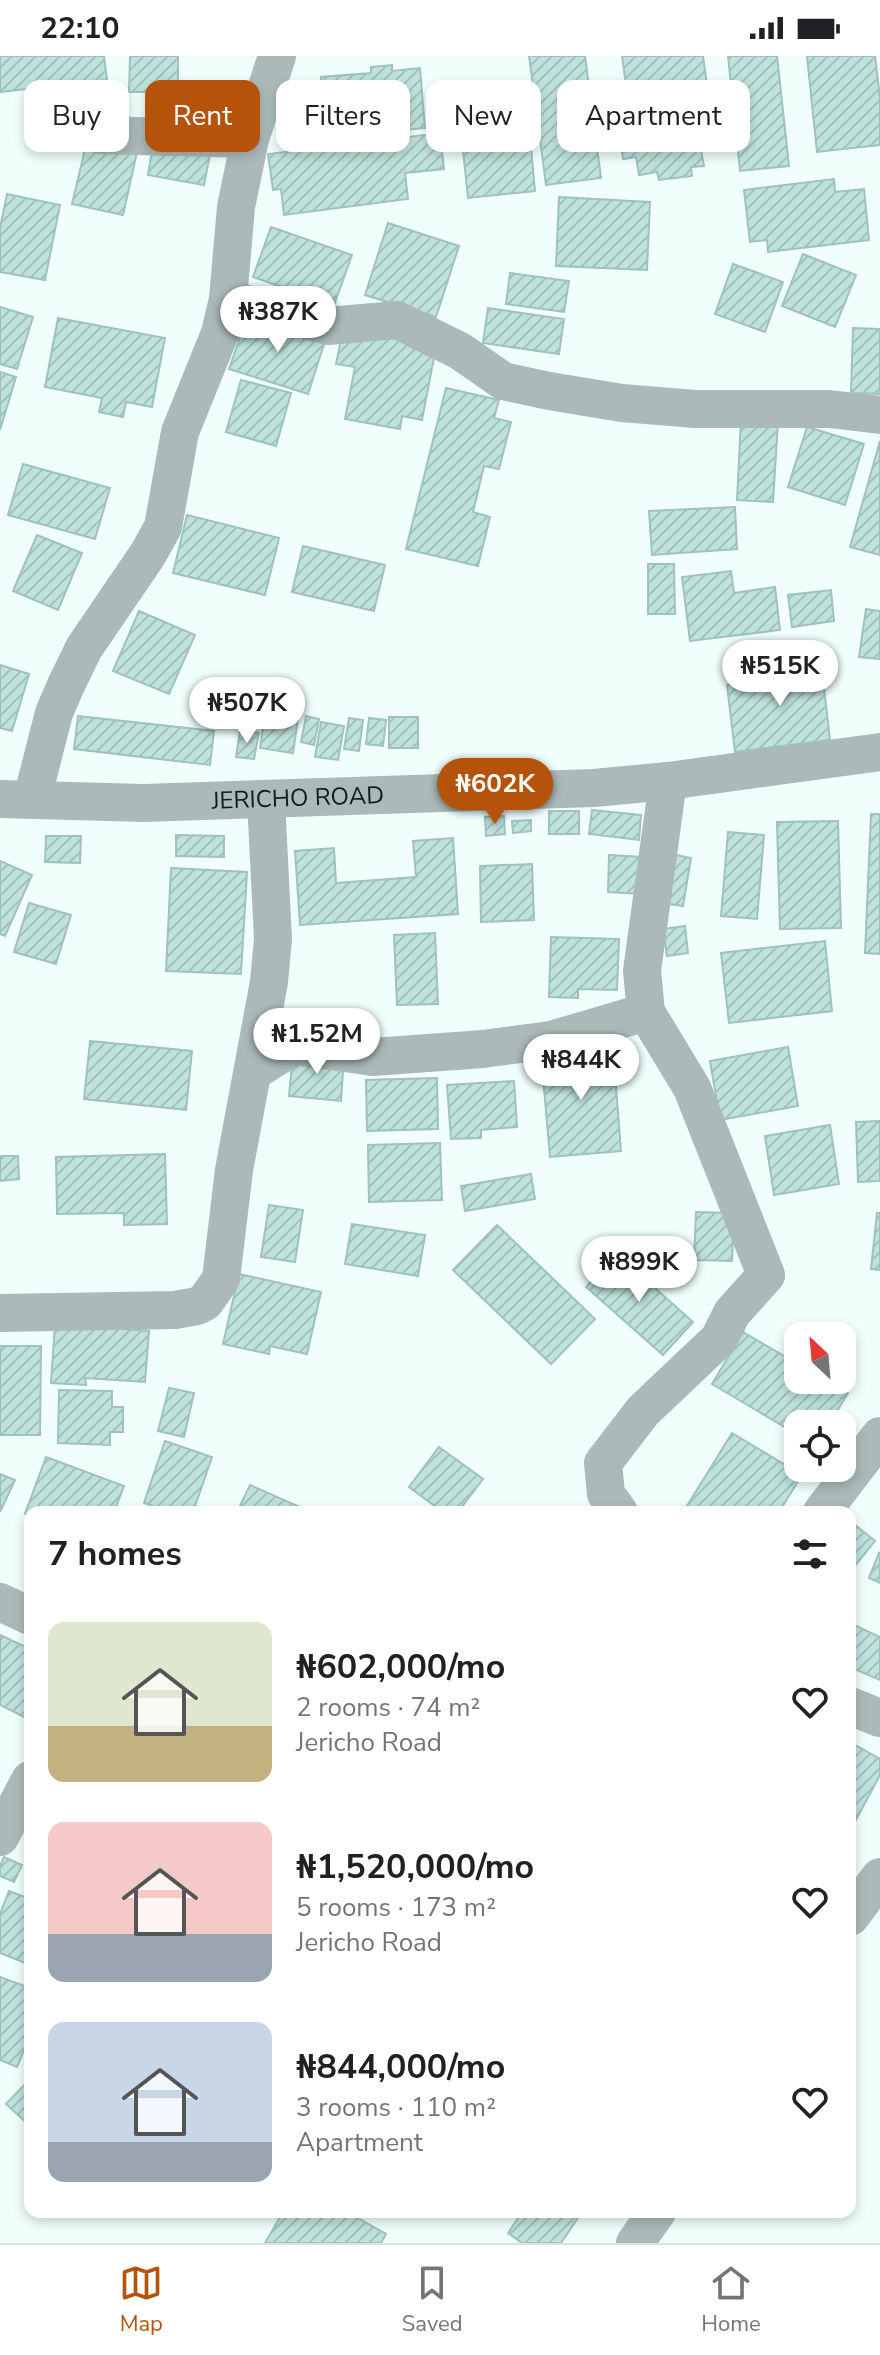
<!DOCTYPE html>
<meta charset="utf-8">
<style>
body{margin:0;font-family:"Nunito Sans",sans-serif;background:#f6f6f6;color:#202124;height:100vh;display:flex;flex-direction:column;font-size:30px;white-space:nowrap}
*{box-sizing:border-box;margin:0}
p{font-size:26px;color:#757577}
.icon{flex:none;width:44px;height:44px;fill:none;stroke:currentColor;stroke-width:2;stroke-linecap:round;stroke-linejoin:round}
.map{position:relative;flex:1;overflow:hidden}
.details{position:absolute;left:24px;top:1450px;width:832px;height:712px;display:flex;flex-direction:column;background:#fff;border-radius:16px;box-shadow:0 4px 12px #0003}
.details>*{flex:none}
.guide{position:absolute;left:24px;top:24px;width:832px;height:72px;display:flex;gap:16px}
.needle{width:52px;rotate:334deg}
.tools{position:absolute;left:784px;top:1266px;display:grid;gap:16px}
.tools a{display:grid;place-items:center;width:72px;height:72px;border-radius:16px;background:#fff;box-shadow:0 4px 12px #0003;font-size:40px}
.price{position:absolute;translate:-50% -68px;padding:0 18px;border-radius:28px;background:#fff;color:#222;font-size:26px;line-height:52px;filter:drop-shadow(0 2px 4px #0008)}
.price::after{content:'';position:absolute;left:50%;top:48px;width:24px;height:18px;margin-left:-12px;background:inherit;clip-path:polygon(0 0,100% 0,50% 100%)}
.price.on{background:#b45309;color:#fff}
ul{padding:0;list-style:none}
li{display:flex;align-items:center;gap:24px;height:200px;padding:0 24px}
li span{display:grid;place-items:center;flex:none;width:224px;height:160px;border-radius:16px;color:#555}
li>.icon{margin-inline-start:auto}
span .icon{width:96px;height:96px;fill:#fffc;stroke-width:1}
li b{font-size:34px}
h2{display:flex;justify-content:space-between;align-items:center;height:96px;padding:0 24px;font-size:34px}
.pill{padding:0 28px;border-radius:16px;background:#fff;box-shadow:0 4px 12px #0003;font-size:28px;line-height:72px}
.pill.on{background:#b45309;color:#fff}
.status{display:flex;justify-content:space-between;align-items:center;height:56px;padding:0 40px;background:#fff;direction:ltr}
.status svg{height:22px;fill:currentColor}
.tabs{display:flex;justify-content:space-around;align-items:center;height:112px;border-top:2px solid #e0e0e0;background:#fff;font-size:22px;color:#757577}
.tabs a{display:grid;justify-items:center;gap:4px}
.tabs .on{color:#b45309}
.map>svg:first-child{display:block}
</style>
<div class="status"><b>22:10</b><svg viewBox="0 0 49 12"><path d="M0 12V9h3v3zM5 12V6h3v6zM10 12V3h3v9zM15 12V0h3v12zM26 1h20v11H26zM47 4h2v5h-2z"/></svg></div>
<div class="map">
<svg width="880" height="2187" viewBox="0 0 880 2187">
<defs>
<pattern id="building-hatch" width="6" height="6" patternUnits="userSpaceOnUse" patternTransform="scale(2)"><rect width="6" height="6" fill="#bfe3dc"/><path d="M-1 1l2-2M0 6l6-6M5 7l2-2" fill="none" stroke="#a3c2bc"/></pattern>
</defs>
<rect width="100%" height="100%" fill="#f0fffc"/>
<path fill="url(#building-hatch)" stroke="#9fc2bc" stroke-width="2" d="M0,0h104l3,24 -107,12z
M130,0h48v36h-49z
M529,0h56l16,122 -55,7z
M622,0h81l12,86 -15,2 4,22 -13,1 1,9 -33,4 -2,-8 -18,3 -3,-18 -13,2 -11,-72 14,-2z
M728,0h49l12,110 -49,5z
M807,0h68l5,42v47l-63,7z
M392,9v6l28,-3 5,60 -99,8 -5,-59 50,-4v-6z
M528,59l7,76 -67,7 -8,-76z
M440,77l4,36 -39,4 3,26 -124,16 -3,-26 -8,1 -5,-36z
M87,85l50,11 -14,63 -51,-11z
M153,89l57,9 -6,31 -56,-10z
M834,123l1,13 29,-3 5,51 -101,12 -1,-12 -17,2 -6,-52z
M7,138l53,11 -15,75 -45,-8v-44z
M559,141l91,5 -3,68 -91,-4z
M388,167l71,23 -23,71 -71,-22z
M271,171l81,28 -18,50 -81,-28z
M803,198l53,21 -21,52 -53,-21z
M733,208l50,18 -18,50 -50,-18z
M510,217l59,8 -5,31 -58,-8z
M0,251l33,10 -16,52 -17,-5z
M488,252l76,11 -5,35 -76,-11z
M248,258l78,24 -18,56 -79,-25z
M58,262l107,20 -13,69 -26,-5 -3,15 -24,-5 3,-14 -57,-11z
M853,272l27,1v65l-29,-1z
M342,279l95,7 -15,78 -20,-4 -2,13 -55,-10 10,-52 -19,-3z
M0,316l16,5 -16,53z
M241,324l50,13 -15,53 -50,-14z
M446,332l53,12 -5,18 17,4 -12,47 -15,-3 -11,46 17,5 -12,49 -72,-17z
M741,364l37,2 -5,80 -36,-2z
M807,371l57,17 -19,61 -57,-18z
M880,385v114l-30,-8z
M23,408l87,24 -15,51 -87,-24z
M735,451l2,42 -85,6 -3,-44z
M187,459l92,23 -14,57 -92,-22z
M37,479l45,18 -24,57 -45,-19z
M303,490l82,19 -11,46 -82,-19z
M648,508h26l1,50h-27z
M731,515l3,22 41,-6 5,43 -90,11 -8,-64z
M831,534l3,31 -42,6 -4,-32z
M866,553l14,2v48l-21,-2z
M139,555l56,24 -26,59 -56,-23z
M821,606l9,78 -95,12 -8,-67 29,-4 -1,-11z
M0,609l29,9 -17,57 -12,-3z
M265,658l33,5 -5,34 -33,-5z
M78,660l136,15 -4,34 -136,-16z
M306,660l13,3 -5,26 -13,-3z
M389,661h29v31h-29z
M349,662l14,2 -4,31 -15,-2z
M369,662l17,2 -3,26 -17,-2z
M321,666l23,4 -6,34 -23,-3z
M240,675l19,2 -5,26 -18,-2z
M592,754l49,5 -2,25 -50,-6z
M549,755h30v23h-30z
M871,758h9v140l-15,-1z
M504,760l1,18 -19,2 -1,-19z
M531,764v11l-18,2 -1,-12z
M838,765l3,107 -61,1 -3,-107z
M728,776l36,3 -7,84 -36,-3z
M176,779l48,1v21l-48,-1z
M46,780h35l-1,27 -35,-1z
M453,782l5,76 -158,11 -5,-74 39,-3 2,35 80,-6 -3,-36z
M671,798l20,4 -8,48 -21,-3z
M609,799l34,2 -2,37 -33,-2z
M0,805l32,14 -27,61 -5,-2z
M532,808l2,56 -53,2 -1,-56z
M171,812l76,4 -6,102 -75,-3z
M29,847l42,12 -15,49 -42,-12z
M685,870l3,27 -21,3 -4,-27z
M435,877l3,71 -41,1 -3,-70z
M551,881l68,2 -2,51 -39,-1v9l-29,-1z
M825,885l7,70 -103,12 -8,-70z
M90,985l102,10 -6,59 -102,-11z
M788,991l10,59 -78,14 -10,-59z
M613,992l8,103 -71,6 -9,-103z
M293,996l51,4 -3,45 -52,-5z
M437,1022l1,51 -71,2 -1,-51z
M514,1025l3,46 -36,3v8l-30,1 -4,-54z
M880,1065v60l-22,1 -2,-60z
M830,1069l9,59 -65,11 -9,-59z
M440,1087l2,57 -73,2 -1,-57z
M165,1098l2,70 -43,1v-12l-67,1 -1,-57z
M0,1100h18l1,23 -19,2z
M531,1118l4,25 -70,12 -4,-25z
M269,1149l34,5 -8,52 -34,-5z
M696,1156l38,1 -2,48 -38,-1z
M877,1157h3v57l-9,-1z
M352,1168l73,11 -7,41 -73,-12z
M497,1169l98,94 -44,45 -98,-94z
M616,1197l77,69 -30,33 -77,-68z
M239,1218l82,18 -14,62 -37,-8 -1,8 -46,-10z
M55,1268l94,7 -4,51 -60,-4 1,7 -35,-2z
M743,1276l55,32v16h28l22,13 -19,31h-31v11l-86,-51z
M0,1290h41l-1,89h-40z
M169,1332l25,5 -10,44 -26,-6z
M59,1334l53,1v16h11v25h-13v13l-52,-2z
M732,1377l70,42 -23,37h-82l-10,-6z
M165,1385l47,16 -19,55h-23l-26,-9z
M439,1391l44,32 -25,33h-15l-34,-25z
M46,1401l78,29 -10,26h-84v4l-5,-2z
M0,1418l15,6 -15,32z
M250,1429l50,22 -2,5h-61z
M850,1465l25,20 -25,31z
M879,1497l1,1v29l-11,-5z
M850,1567l30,14v43l-30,-13z
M0,1579l30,14 -2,70 -28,-14z
M850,1686l30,17v16l-30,56z
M4,1801l18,8 -8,17 -14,-6v-10z
M9,1835l21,8v66l-30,-12v-39z
M0,1921l30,11v48l-13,31 -17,-7z
M30,2023v47l-24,-22z
M283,2156h64l39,22 -5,9h-116z
M522,2156h60l-21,31h-39l-14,-10z"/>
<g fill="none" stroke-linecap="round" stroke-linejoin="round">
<g stroke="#abbab8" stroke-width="38">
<path d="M99,79l151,4"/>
<path d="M228,243l100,27 69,-6 63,31 43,30 46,10 73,12 73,6h134l51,6"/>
<path id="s1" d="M0,743l143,4 451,-15 74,-7 212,-29"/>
<path d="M32,743l22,-86 12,-28 18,-37 64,-94 15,-27 17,-95 40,-99 8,-34 8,-92 14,-68 27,-83"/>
<path d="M253,1016l41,-26 79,11 110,-8 68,-9 95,-28"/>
<path d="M0,1257l175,-3 22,-4 8,-4 16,-23 13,-109 35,-188 4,-43 -7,-139"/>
<path d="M619,1456l-13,-18 -3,-31 40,-52 76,-72 13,-26 34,-38 -74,-187 -46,-76 -4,-41 26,-190"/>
<path d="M822,1456l58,-76"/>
<path d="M0,1546l30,14"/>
<path d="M850,1650l30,12"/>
<path d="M0,1781l30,-57"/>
<path d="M850,1861l30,-40"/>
<path d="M635,2187l22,-31"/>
</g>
</g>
<g text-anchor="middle" stroke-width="8" stroke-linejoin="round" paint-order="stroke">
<g font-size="24" fill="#0e1c1a" stroke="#f0fffc">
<text dy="8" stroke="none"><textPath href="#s1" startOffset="298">JERICHO ROAD</textPath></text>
</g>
</g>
</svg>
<div class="tools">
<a><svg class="needle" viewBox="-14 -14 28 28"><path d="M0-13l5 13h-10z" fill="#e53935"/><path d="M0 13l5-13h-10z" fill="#757577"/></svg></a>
<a><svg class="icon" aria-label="locate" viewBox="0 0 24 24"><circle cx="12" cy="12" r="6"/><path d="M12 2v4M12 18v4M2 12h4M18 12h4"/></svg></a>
</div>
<b class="price" style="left:278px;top:298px">₦387K</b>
<b class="price" style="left:780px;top:652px">₦515K</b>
<b class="price" style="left:247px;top:689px">₦507K</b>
<b class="price on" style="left:495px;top:770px">₦602K</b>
<b class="price" style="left:317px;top:1020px">₦1.52M</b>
<b class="price" style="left:581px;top:1046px">₦844K</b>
<b class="price" style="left:639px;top:1248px">₦899K</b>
<div class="guide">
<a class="pill">Buy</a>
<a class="pill on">Rent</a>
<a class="pill">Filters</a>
<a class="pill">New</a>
<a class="pill">Apartment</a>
</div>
<section class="details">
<h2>7 homes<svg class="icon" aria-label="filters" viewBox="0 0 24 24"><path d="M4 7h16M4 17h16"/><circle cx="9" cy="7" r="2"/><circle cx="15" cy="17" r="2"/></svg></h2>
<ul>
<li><span style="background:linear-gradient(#dfe7d0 65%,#c2b280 0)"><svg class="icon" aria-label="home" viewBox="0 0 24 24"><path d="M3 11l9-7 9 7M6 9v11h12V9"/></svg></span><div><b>₦602,000/mo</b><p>2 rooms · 74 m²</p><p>Jericho Road</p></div><svg class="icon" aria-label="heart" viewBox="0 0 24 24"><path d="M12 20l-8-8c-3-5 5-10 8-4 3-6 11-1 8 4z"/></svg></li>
<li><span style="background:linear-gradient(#f6c9c9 70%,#9aa5b1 0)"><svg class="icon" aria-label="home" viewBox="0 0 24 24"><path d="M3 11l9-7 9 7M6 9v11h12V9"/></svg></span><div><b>₦1,520,000/mo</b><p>5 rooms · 173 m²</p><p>Jericho Road</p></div><svg class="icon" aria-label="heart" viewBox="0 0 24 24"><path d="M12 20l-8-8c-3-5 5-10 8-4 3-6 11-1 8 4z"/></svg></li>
<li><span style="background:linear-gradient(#c9d6e8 75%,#9aa5b1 0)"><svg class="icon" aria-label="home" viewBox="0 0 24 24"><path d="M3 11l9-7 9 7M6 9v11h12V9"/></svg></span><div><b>₦844,000/mo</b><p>3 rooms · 110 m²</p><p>Apartment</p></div><svg class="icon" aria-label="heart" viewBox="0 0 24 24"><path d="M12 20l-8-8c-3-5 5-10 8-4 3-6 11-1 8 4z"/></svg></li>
</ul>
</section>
</div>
<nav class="tabs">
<a class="on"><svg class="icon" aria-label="map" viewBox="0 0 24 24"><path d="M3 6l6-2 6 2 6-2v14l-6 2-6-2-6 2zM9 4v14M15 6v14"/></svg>Map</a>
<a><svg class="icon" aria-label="saved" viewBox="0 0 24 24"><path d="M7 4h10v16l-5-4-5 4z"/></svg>Saved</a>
<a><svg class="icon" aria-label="home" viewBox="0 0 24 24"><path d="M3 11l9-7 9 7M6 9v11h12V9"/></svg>Home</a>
</nav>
